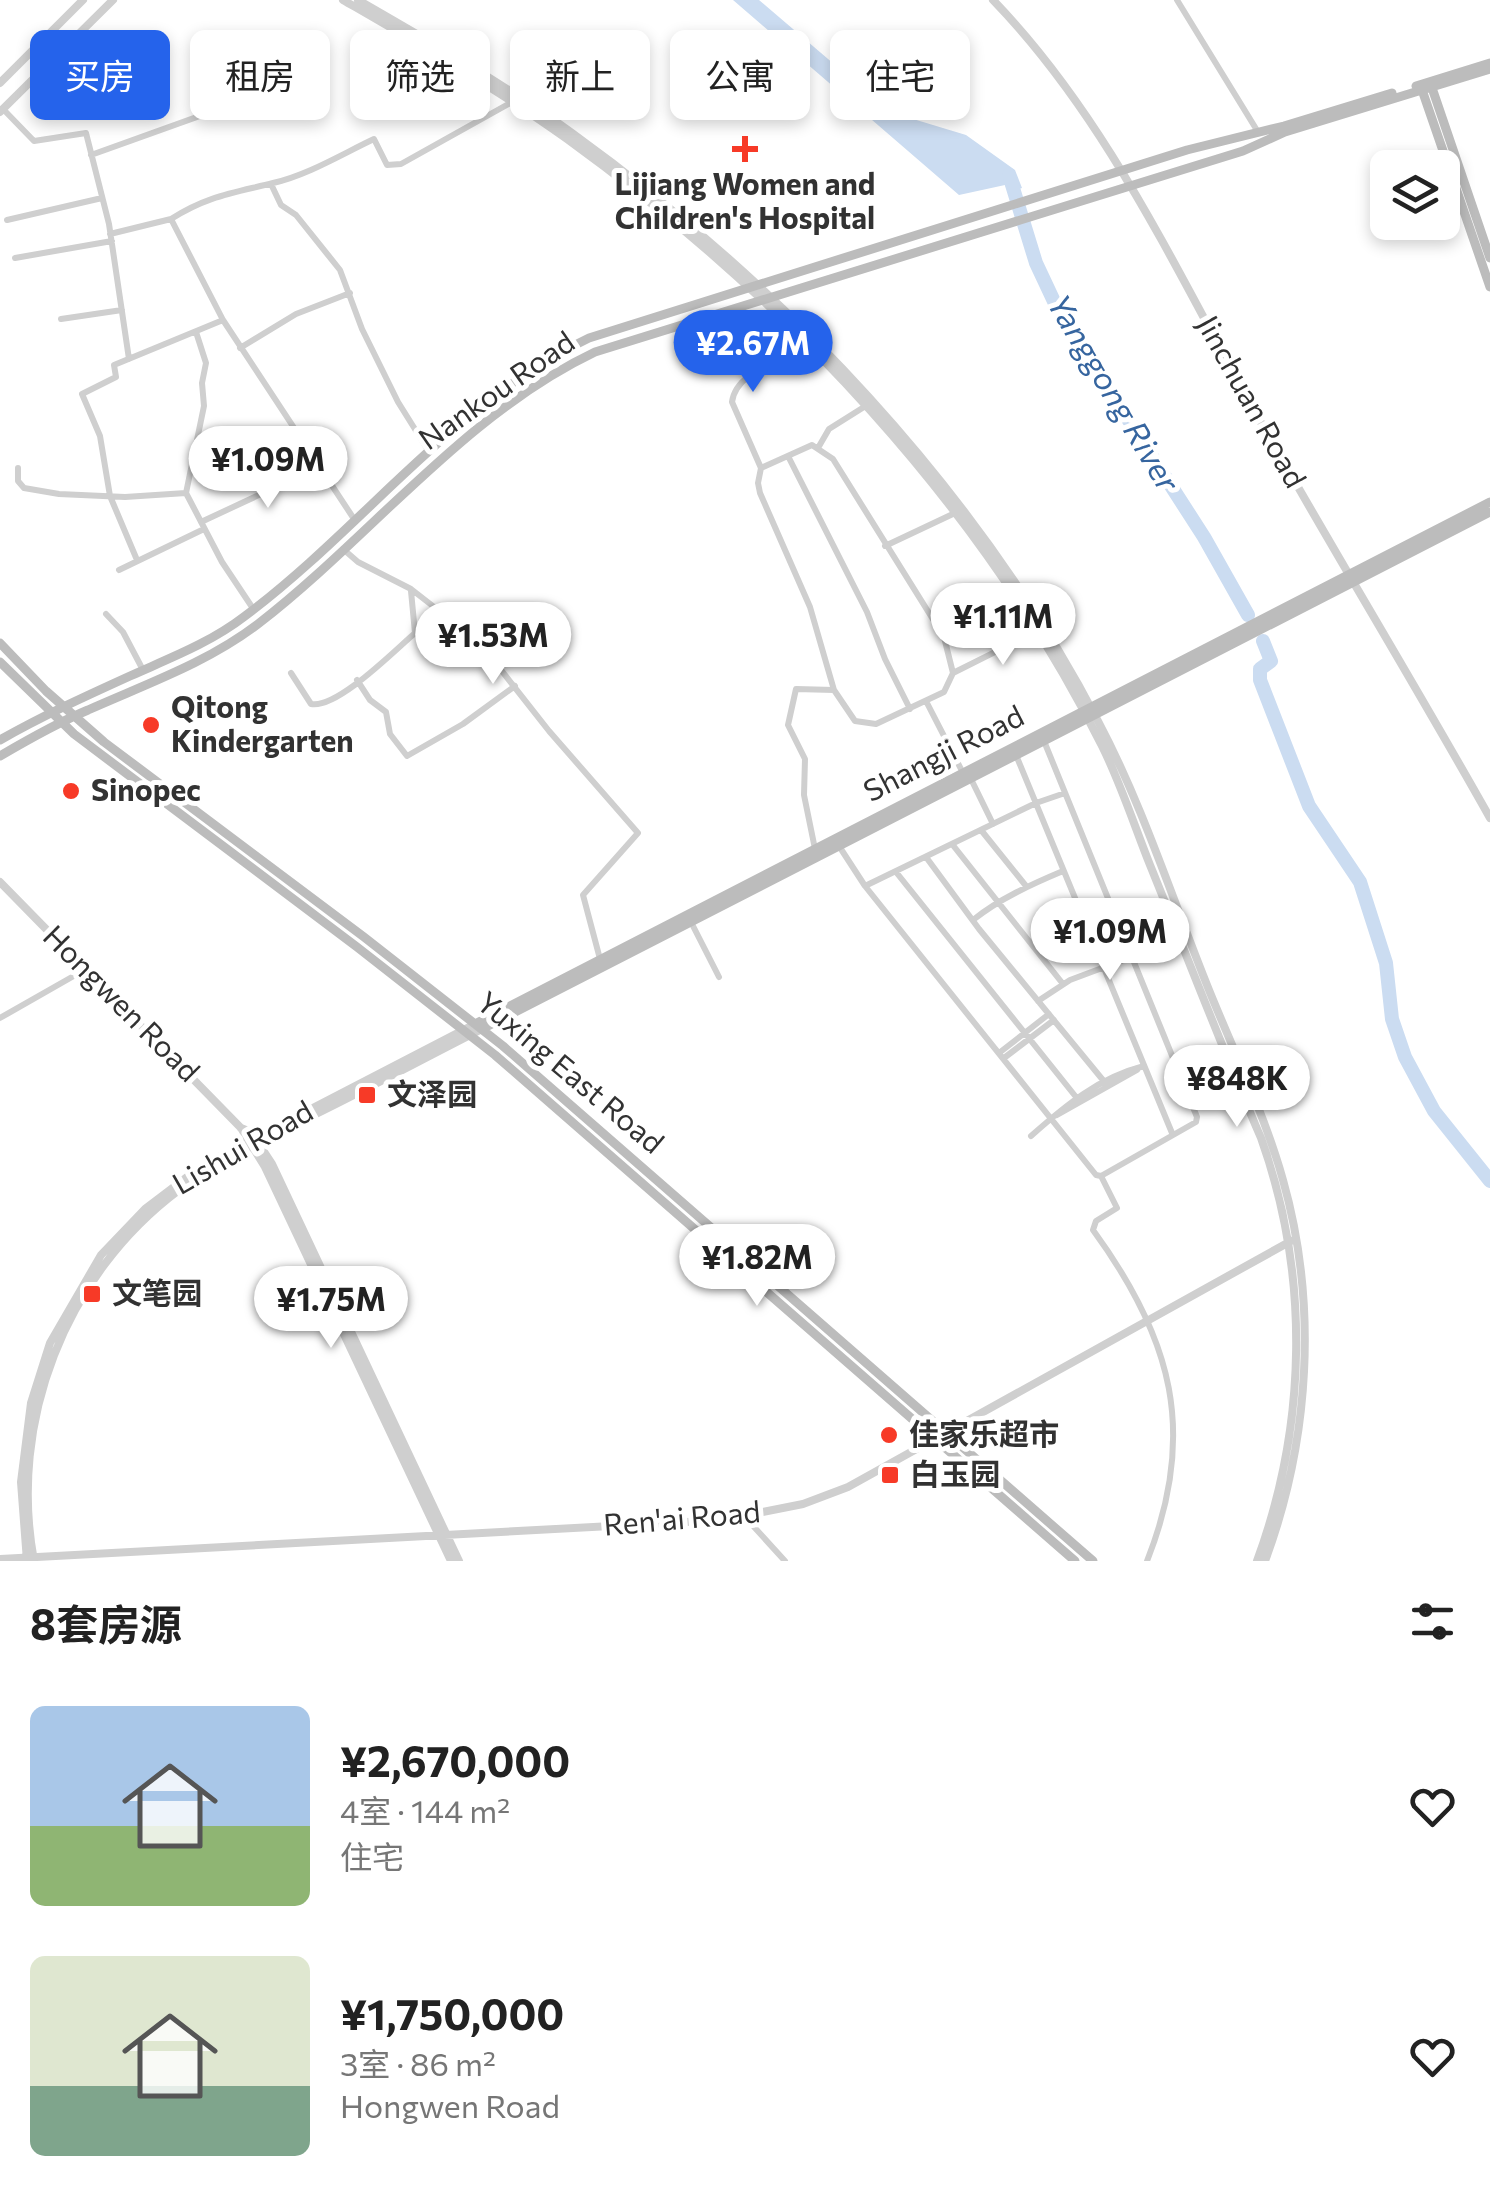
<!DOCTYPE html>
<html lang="zh">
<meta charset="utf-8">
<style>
body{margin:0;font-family:Commissioner,"Noto Sans SC",sans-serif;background:#f6f6f6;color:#222;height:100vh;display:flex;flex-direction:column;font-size:38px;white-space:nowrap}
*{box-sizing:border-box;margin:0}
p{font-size:32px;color:#767676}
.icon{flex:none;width:55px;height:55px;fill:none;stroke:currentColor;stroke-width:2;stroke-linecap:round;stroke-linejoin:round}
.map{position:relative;height:1561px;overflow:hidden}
.sheet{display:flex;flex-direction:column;background:#fff;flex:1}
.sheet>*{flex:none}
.guide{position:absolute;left:30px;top:30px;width:1430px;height:90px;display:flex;gap:20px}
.fabs{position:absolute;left:1370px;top:150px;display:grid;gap:20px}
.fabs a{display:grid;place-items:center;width:90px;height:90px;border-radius:15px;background:#fff;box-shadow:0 5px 15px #0003;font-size:50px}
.price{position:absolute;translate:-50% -85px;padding:0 22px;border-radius:35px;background:#fff;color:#222;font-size:32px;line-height:65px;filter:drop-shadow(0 2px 5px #0008)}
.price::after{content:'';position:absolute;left:50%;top:60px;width:30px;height:22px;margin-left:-15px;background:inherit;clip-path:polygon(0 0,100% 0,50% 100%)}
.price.active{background:#2563eb;color:#fff}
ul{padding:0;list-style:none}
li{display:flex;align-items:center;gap:30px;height:250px;padding:0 30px}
li span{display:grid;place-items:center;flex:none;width:280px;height:200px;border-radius:15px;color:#555}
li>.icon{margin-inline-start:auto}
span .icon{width:120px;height:120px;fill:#fffc;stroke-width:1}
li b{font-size:42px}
h2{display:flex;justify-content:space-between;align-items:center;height:120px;padding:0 30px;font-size:42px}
.chip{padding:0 35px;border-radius:15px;background:#fff;box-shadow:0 5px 15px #0003;font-size:35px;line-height:90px}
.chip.active{background:#2563eb;color:#fff}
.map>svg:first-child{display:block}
</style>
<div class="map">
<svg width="1490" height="1561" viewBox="0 0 1490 1561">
<rect width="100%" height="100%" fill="#fff"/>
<path fill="#cbdcf1" d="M733,0h26l131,112 76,23 49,35 7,18 -14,4 -3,-7 -46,10z"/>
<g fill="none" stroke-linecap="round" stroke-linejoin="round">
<path stroke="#cbdcf1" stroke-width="14" d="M1009,175l27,88 23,49 145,225 44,78
M1263,641l8,20 -11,8v11l49,126 51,76 26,81 6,56 13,38 29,54 56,70"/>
<path stroke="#cfcfcf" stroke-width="6" d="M1177,0l81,132
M3,109l31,32 52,-8 23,91 20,135
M91,155l170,-61
M271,184l10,21 15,10 44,55 22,59 36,73 30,48
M171,219c36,-23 62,-26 102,-36 35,-8 69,-29 101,-44l13,26 14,-1 111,-62
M7,220l95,-22
M110,234l61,-15 52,101
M15,258l97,-17
M61,319l61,-9
M240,348l56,-34 54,-21
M818,448l11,-19 35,-22
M788,456l79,156 18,47 25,50
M18,468v13l6,7 35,6 66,3 61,-4 18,-87 -2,-23 4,-20 -10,-31
M761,468l51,-23 21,14 111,178 9,36 -9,19 -68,32 -21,-3 -21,-31 -24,-83 -50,-114 -2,-10 3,-15 -29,-66c4,-31 50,-41 74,-57
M186,493l36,69 32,48
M201,522l118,-55
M885,546l70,-33
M343,549l15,13 53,27 68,53 70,89 89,102 -55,62 17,64
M137,560l-27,-64 -10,-60 -18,-42 34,-17 -2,-12 109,-45 131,199
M119,570l85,-41
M106,614l17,18 20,38
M291,673l20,31c26,5 83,-53 104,-71l-4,-42
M953,673l84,-42
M357,680l13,20 16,12 4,22 17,22 56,-32 52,-38
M926,701l37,72
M1016,755l156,378
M971,779l22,45
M981,830l45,56
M952,844l111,140
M839,846l26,40 231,289 5,1 95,-54 1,-5 -153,-376
M815,849l-11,-54 1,-36 -17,-34 8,-36 38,1
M926,857l53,72 128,156
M896,872l180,225
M865,886l171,-83 29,-10
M973,920c26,-21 59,-36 90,-49
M691,922l28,55
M1038,1001l32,-21 99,-37
M0,1018l86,-49
M999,1053l50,-39
M1004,1058l50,-38
M1057,1115l80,-45
M1031,1136c35,-31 67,-58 113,-70
M1101,1176l16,32 -21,13 -3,9c79,108 105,203 54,331
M745,1517l40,44"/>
<path stroke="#cfcfcf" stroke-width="8" d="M343,0c76,44 153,88 224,139 218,158 414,365 535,607 19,38 32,79 48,119 37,91 72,183 111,273 49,137 46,287 -4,423
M358,0c73,42 146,84 214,133 213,154 404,355 526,588 45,85 75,180 111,269 25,62 56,125 74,190 35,124 27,260 -18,381
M993,0c112,116 180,264 257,403 78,139 162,276 240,415
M0,83l83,-83
M0,112l113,-112
M0,882l241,246 24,39 186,394
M241,1128l10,4 21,32 187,397
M0,1559l723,-39 80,-16 45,-17 443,-246
M27,1561l-6,-79 10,-79 19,-60 51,-88 44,-46 58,-44 272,-141
M34,1561c-26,-139 31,-286 145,-371 41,-30 88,-51 133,-74 57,-28 113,-58 170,-87"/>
<path stroke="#bcbcbc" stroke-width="9" d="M1431,85l59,173
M1416,86l74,-23
M1421,87l69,200
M0,643l46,48 58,51 260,195 139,109 590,515
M0,662l74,72 283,213 138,108 580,506
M0,740c42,-24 86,-44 130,-64 40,-18 80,-33 115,-60 118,-88 208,-214 344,-278l598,-188 97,-24 108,-33
M0,756c29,-17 57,-33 88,-46 58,-26 119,-47 170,-86 114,-88 205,-209 337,-272l648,-201 42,-19 205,-63
M475,1024l1015,-522
M482,1029l1008,-517"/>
</g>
<g fill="#f73a27" stroke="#fff" stroke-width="4">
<path d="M740 134h10v10h10v10h-10v10h-10v-10h-10v-10h10z"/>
<circle cx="151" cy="725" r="10"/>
<circle cx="71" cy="791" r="10"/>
<rect x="357" y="1085" width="20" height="20" rx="5"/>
<rect x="82" y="1284" width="20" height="20" rx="5"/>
<circle cx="889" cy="1435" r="10"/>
<rect x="880" y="1465" width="20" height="20" rx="5"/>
</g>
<g text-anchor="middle" stroke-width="10" stroke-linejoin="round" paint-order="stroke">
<g font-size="30" font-weight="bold" fill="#323232" stroke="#fff" text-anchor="start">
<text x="745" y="195" text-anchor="middle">Lijiang Women and<tspan x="745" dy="34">Children's Hospital</tspan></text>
<text x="171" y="718">Qitong<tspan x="171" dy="34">Kindergarten</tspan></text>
<text x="91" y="801">Sinopec</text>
<text x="387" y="1105">文泽园</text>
<text x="112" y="1304">文笔园</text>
<text x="909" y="1445">佳家乐超市</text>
<text x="910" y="1485">白玉园</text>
</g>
<g font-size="30" fill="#323232" stroke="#fff">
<text transform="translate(497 391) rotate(-35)" y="10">Nankou Road</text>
<text transform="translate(1251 402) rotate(61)" y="10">Jinchuan Road</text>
<text transform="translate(944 754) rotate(-27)" y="10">Shangji Road</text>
<text transform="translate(121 1004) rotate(45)" y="10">Hongwen Road</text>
<text transform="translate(570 1073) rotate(40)" y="10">Yuxing East Road</text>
<text transform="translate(243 1148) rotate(-30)" y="10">Lishui Road</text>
<text transform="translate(682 1519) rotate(-5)" y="10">Ren'ai Road</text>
</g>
<g font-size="32" font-style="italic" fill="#36659f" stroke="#fff">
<text transform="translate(1113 393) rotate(59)" y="11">Yanggong River</text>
</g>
</g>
</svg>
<div class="fabs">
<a><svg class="icon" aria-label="layers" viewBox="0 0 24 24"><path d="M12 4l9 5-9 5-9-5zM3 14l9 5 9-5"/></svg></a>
</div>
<b class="price active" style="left:753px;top:395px">¥2.67M</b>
<b class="price" style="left:268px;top:511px">¥1.09M</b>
<b class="price" style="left:1003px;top:668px">¥1.11M</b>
<b class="price" style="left:493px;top:687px">¥1.53M</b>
<b class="price" style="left:1110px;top:983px">¥1.09M</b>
<b class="price" style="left:1237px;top:1130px">¥848K</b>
<b class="price" style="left:757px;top:1309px">¥1.82M</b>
<b class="price" style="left:331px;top:1351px">¥1.75M</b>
<div class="guide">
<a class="chip active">买房</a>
<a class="chip">租房</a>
<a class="chip">筛选</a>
<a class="chip">新上</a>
<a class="chip">公寓</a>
<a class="chip">住宅</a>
</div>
</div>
<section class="sheet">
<h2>8套房源<svg class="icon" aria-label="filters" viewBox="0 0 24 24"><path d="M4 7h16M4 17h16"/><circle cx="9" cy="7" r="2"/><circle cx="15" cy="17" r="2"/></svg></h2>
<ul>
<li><span style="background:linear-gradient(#a9c7e8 60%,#8fb573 0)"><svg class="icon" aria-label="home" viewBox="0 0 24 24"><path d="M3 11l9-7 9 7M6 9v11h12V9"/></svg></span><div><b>¥2,670,000</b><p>4室 · 144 m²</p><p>住宅</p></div><svg class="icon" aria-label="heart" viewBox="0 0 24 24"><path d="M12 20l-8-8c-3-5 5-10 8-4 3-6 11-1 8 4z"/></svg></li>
<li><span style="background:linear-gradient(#dfe7d0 65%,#7fa58c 0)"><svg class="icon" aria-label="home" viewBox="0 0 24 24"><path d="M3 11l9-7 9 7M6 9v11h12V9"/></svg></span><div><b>¥1,750,000</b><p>3室 · 86 m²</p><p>Hongwen Road</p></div><svg class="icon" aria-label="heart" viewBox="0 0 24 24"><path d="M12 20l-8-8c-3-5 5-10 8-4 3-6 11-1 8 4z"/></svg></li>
</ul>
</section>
